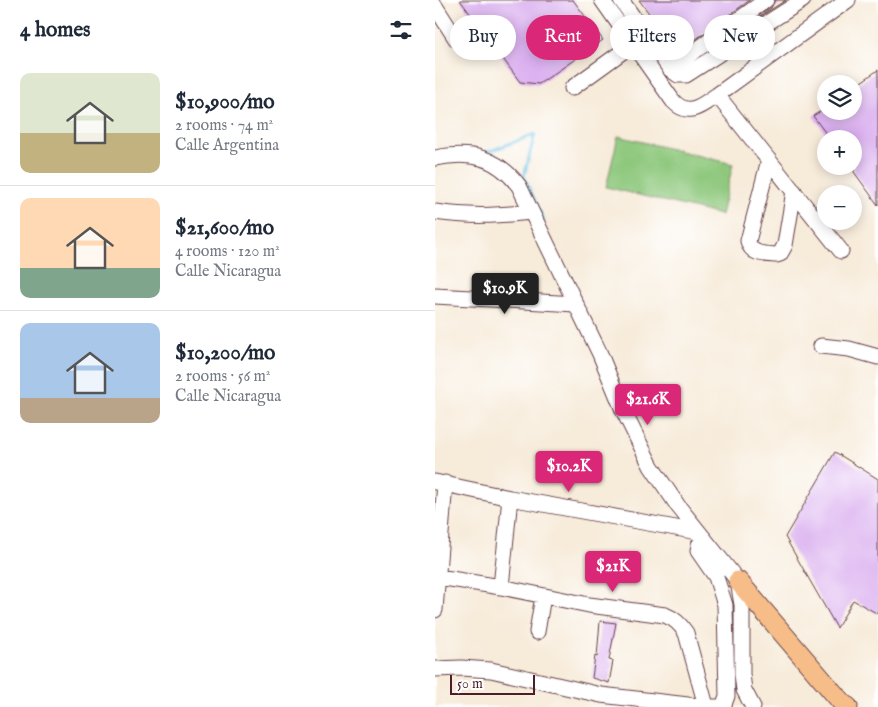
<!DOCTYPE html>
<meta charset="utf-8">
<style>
body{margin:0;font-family:"IM FELL English",serif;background:#f6f6f7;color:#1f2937;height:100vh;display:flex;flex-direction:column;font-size:19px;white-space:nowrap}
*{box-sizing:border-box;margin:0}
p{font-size:16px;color:#747a83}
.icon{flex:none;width:28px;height:28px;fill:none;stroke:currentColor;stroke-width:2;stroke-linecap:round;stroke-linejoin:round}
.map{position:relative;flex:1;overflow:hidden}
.panel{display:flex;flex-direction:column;background:#fff;width:435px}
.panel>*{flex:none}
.guide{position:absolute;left:15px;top:15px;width:352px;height:45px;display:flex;gap:10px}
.buttons{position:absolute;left:382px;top:75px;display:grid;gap:10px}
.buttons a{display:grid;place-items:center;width:45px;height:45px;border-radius:50%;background:#fff;box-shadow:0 2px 12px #0003;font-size:25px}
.scale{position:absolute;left:15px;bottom:12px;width:85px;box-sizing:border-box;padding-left:5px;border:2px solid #4a1f2b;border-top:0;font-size:14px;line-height:18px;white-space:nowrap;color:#4a1f2b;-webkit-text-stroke:4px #fff;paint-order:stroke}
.price{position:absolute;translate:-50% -42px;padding:0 11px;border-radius:5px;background:#db2777;color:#fff;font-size:16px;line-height:32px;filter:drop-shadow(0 1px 2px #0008)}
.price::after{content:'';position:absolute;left:50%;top:30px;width:15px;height:11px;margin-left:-8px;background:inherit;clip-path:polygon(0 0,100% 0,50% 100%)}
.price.active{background:#222;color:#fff}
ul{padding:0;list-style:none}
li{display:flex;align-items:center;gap:15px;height:125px;padding:0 20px}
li+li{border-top:1px solid #e0e1e3}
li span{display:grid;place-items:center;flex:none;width:140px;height:100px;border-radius:10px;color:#555}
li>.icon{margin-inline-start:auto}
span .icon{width:60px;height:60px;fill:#fffc;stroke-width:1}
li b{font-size:21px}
h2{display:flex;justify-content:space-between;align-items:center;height:60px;padding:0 20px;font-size:21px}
.tag{padding:0 18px;border-radius:22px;background:#fff;box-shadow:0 2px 12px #0003;font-size:18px;line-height:45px}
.tag.active{background:#db2777;color:#fff}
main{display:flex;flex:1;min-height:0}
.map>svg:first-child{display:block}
</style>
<main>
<section class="panel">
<h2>4 homes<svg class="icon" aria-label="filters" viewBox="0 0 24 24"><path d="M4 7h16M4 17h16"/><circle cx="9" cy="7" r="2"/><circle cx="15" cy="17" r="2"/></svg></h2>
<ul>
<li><span style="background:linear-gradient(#dfe7d0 60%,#c2b280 0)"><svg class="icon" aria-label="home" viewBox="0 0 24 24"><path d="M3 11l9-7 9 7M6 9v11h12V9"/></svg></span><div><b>$10,900/mo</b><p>2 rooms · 74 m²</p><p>Calle Argentina</p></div></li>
<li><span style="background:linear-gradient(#ffd9b3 70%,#7fa58c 0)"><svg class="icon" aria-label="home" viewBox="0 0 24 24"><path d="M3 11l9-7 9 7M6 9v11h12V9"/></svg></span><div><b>$21,600/mo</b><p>4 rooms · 120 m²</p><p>Calle Nicaragua</p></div></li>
<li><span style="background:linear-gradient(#a9c7e8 75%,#b9a48a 0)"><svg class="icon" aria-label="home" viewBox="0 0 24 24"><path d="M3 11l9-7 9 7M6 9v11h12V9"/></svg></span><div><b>$10,200/mo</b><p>2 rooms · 56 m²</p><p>Calle Nicaragua</p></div></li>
</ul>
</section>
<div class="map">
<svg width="443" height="707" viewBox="0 0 443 707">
<rect width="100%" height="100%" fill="#fff"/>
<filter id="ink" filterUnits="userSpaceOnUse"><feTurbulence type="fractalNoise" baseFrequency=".02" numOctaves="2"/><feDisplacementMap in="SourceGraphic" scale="10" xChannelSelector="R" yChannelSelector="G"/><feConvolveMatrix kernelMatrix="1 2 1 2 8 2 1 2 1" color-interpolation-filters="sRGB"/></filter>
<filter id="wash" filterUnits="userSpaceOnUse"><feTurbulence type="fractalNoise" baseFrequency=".0096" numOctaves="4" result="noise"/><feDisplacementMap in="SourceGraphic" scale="20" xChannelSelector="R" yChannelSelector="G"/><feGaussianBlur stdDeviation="1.12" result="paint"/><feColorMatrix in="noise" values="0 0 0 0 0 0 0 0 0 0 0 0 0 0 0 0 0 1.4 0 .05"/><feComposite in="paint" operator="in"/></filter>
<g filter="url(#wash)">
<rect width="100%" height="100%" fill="#f7ebd9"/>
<path fill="#8ec87d" stroke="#6c7454" d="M183,136l115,28 -12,51 -115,-28z"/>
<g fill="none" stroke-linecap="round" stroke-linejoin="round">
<path stroke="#66c0e4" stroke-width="3" d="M50,153l50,-19 -11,42 20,45
M272,531l12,14 2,5"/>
</g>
<g id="blocks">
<path fill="#daafef" d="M25,0h113l30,40 -64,44 -19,-2z
M204,0h111l-72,52z
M340,0h11l-33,21 18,-13z
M443,70v135l-24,-33v-33h-24l-17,-23 8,-5h33v-24z
M400,452l43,27v135l-25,-14 -16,28 -52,-91z
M165,621l16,2 -7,37 4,1 -4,22 -17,-5 3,-22 2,1z"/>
</g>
</g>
<g filter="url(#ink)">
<use href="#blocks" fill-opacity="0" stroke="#643e45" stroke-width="1"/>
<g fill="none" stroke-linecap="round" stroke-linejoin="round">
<g stroke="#643e45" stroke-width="17">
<path id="minor" d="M167,0l71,101c16,17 29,4 44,-6l131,-95
M186,0l49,69 8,6h8l117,-75
M0,6l21,33
M235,69l96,-69
M137,88l61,-44
M282,95l124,156
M0,158c35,-7 61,-2 84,28l81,168 23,56 28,56 27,40 60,75 4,24v69l2,16 9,17
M334,160l-21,81c3,14 16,13 29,14l3,-1 5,-9 9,-54
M0,212c35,5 61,4 96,0
M0,296l141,8
M386,346l28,3 29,8
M0,482l75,16 188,34
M269,539l-5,6 -1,6 18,26 9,28 2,91 -4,11
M3,577l63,10 88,18 76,10c10,4 15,9 21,18l20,73
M66,587l9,-89
M0,610l10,-127
M102,632l6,-36
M0,669l26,-1 30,2 110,25 87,10 31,2"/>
</g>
<g stroke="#643e45" stroke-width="21">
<path id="major" d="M303,581l105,123 5,3"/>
</g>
<use href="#minor" stroke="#fff" stroke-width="15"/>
<use href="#major" stroke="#f7bd88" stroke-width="19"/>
</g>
</g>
</svg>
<div class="buttons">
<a><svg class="icon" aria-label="layers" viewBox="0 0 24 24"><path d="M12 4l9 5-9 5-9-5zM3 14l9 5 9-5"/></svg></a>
<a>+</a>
<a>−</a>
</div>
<div class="scale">50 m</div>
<b class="price active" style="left:70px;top:315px">$10.9K</b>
<b class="price" style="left:213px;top:426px">$21.6K</b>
<b class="price" style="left:134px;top:493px">$10.2K</b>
<b class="price" style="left:178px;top:593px">$21K</b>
<div class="guide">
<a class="tag">Buy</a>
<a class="tag active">Rent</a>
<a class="tag">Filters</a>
<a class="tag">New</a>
</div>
</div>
</main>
